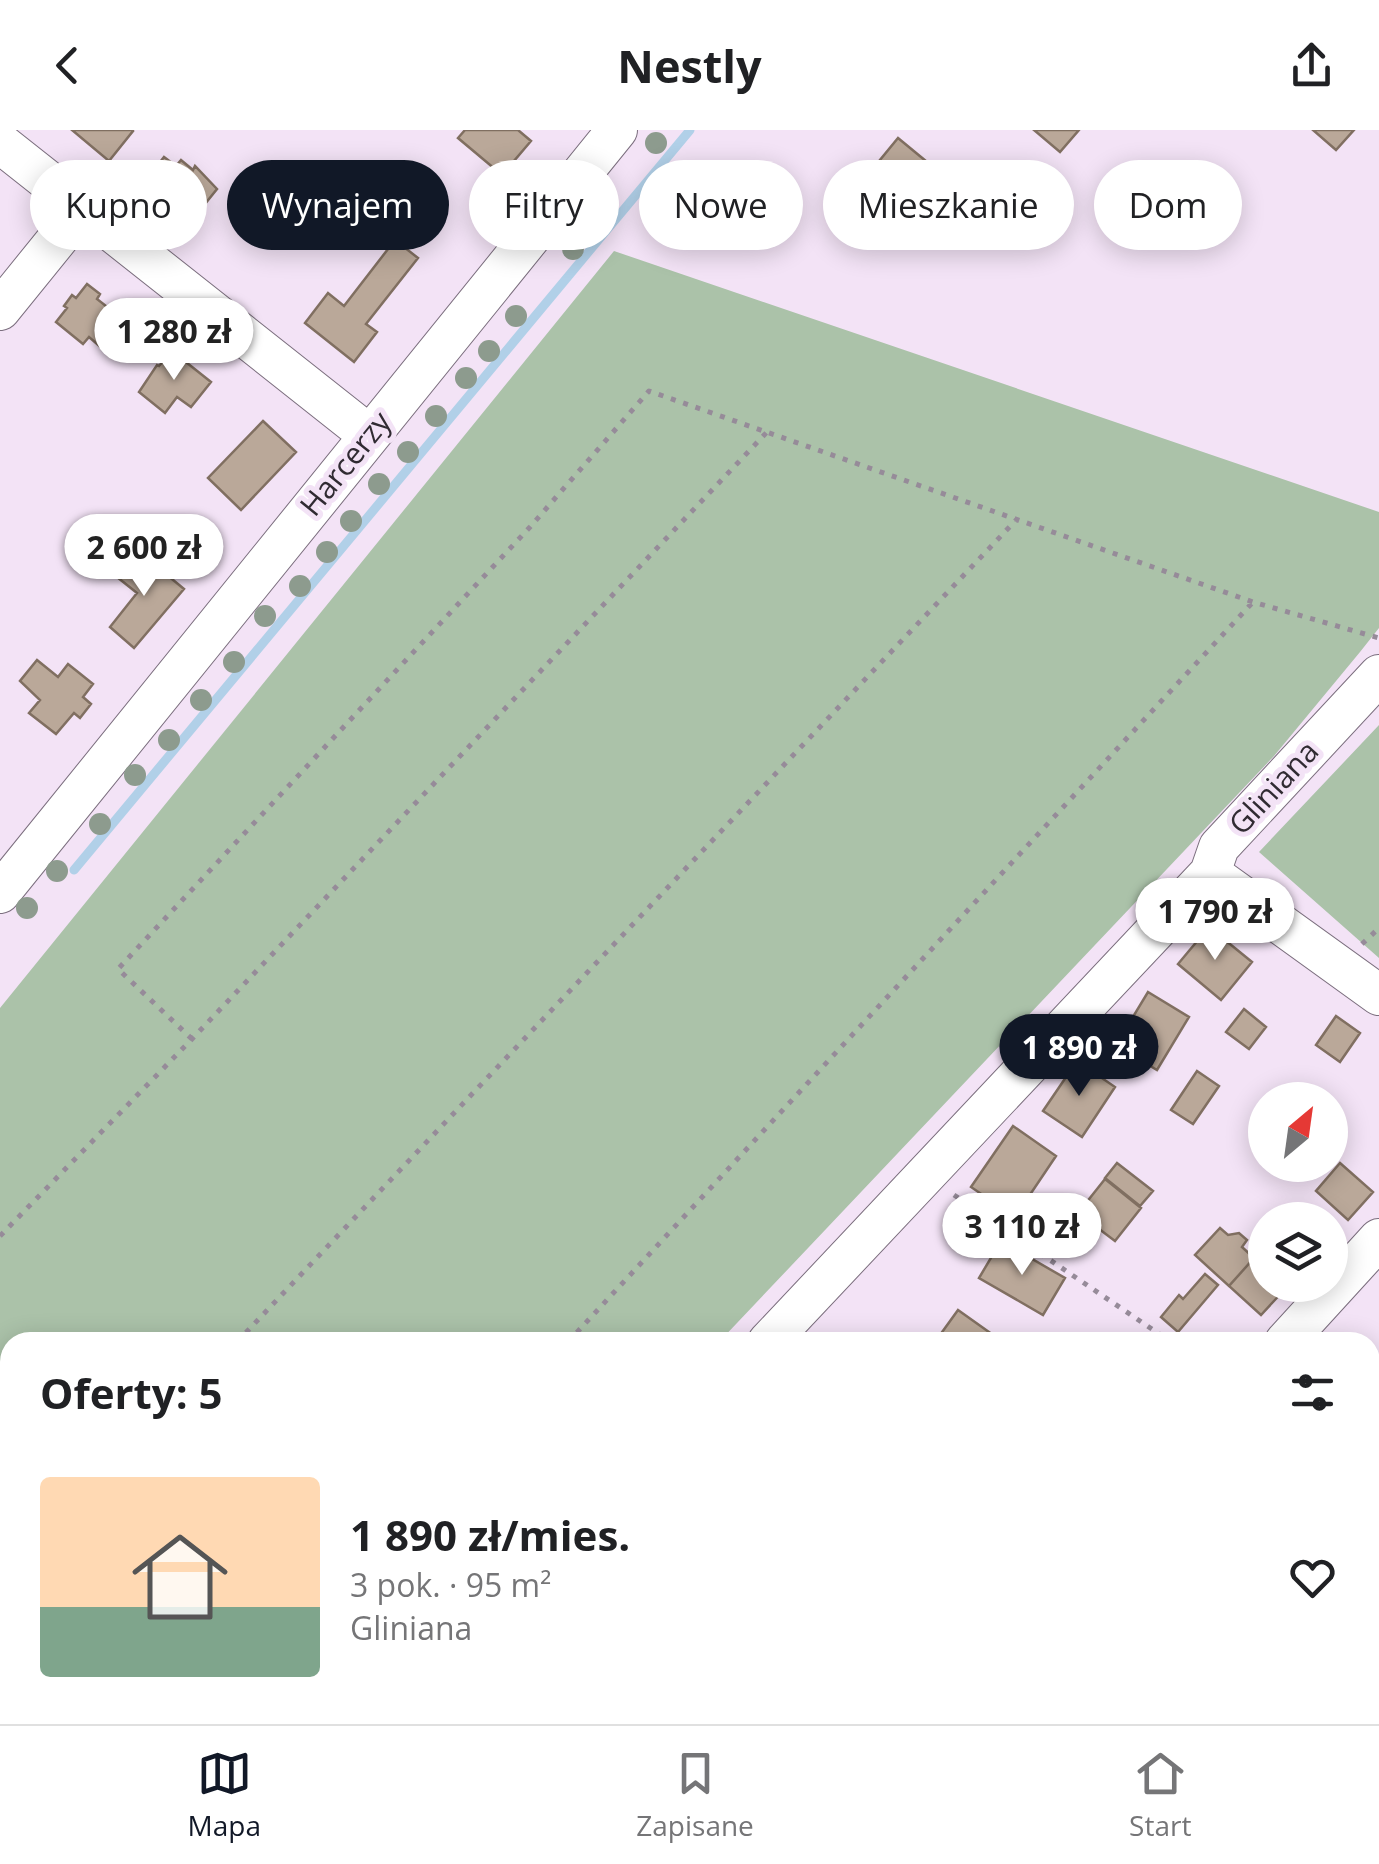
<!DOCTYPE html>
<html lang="pl">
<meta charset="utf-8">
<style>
body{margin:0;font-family:"Open Sans",sans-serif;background:#f2f2f2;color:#202124;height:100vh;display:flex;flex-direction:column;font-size:38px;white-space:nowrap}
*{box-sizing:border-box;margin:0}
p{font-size:32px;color:#757577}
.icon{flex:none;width:55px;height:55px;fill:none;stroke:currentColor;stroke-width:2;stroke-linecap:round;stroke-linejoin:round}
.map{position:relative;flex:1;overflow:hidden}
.details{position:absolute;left:0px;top:1202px;width:1380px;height:392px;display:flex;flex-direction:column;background:#fff;border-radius:30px 30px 0 0;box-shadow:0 5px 25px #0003}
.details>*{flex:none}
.hud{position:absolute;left:30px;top:30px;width:1320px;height:90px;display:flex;gap:20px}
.needle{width:65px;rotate:29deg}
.controls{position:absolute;left:1248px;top:952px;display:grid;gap:20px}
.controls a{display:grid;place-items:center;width:100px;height:100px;border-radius:50%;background:#fff;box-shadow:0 5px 25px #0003;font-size:50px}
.price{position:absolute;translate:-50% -85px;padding:0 22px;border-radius:35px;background:#fff;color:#222;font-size:32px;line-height:65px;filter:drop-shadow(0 2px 5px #0008)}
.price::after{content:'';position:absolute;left:50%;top:60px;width:30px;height:22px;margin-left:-15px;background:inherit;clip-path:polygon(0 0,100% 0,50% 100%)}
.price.current{background:#111827;color:#fff}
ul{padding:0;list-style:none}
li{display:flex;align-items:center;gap:30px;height:250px;padding:0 40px}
li span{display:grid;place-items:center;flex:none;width:280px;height:200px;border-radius:10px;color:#555}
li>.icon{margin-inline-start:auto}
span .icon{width:120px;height:120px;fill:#fffc;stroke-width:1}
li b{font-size:42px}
h2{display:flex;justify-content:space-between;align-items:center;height:120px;padding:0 40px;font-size:42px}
.pill{padding:0 35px;border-radius:45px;background:#fff;box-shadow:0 5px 25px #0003;font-size:35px;line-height:90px}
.pill.current{background:#111827;color:#fff}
header{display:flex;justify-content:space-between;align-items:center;height:130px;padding:0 40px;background:#fff;font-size:45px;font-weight:700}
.tab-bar{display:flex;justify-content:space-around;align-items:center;height:140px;border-top:2px solid #e0e0e0;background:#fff;font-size:28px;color:#757577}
.tab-bar a{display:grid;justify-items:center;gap:5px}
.tab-bar .current{color:#111827}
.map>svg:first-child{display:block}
</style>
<header><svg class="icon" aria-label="back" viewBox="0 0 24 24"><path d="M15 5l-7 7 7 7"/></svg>Nestly<svg class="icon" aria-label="share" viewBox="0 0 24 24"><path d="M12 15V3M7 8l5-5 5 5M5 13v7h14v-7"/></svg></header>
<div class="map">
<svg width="1379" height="1594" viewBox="0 0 1379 1594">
<rect width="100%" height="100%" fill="#f3e3f6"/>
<path fill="#abc2a9" d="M614,121l765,261v116l-19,24 -86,104 -555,586h-709v63l-10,-3v-394z
M1379,595v233l-120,-106z"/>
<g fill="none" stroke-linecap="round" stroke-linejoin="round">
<path stroke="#b1d0e8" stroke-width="9" d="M74,740l616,-740"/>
</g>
<path fill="#baa899" stroke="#806f61" stroke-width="2.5" d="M72,0h60l1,1 -24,30z
M465,0h53l13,11 -29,34 -44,-37z
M1034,0h45l-19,22z
M1313,0h41l-18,20z
M898,8l46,38 -30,36 -43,-41z
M164,27l12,9 5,-6 12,10 2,-4 22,23 -29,36 -36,-29 6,-7 -12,-9z
M395,110l23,18 -52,66 11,8 -23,30 -49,-39 23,-30 16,13z
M87,154l13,10 -3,5 14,11 -3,4 16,12 -20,24 -15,-13 -6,7 -27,-22 11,-14 -3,-2 8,-11 4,3z
M172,221l39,31 -20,25 -14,-10 -12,16 -26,-21 18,-27 2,1z
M263,291l33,31 -55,58 -33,-32z
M138,421l46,38 -50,59 -24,-21 27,-34 -20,-16z
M37,530l21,17 10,-13 25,20 -10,13 8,7 -11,14 -6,-5 -18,21 -27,-21 11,-13 -20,-19z
M1209,797l43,35 -31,38 -43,-36z
M1148,862l41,25 -32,53 -41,-25z
M1244,879l22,18 -17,22 -23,-17z
M1336,886l24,17 -20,29 -24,-17z
M1077,931l38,26 -33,50 -39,-26z
M1197,941l22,15 -26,38 -22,-14z
M1013,996l43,30 -41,61 -44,-30z
M1117,1033l36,28 -13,15 -35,-28z
M1340,1033l33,29 -25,28 -32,-29z
M1105,1049l36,29 -26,33 -37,-28z
M1220,1098l8,7 11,-2 8,7 -5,7 12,11 -25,28 -34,-31z
M1001,1111l64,37 -22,37 -64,-37z
M1254,1128l11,10v17l21,3 -25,27 -32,-29z
M1205,1144l13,11 -40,47 -17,-15 18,-22 4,4z
M958,1180l45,32h-52l-11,-7z
M1379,1395v42l-9,-6v-24z
M150,1585h38l-3,9h-29l-8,-3z
M248,1585h32l6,2 -3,7h-38z
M912,1585h35l-4,9h-33z"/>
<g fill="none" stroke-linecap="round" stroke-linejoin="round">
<g stroke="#7b6e7e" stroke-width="42">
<path id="minor" d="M0,13l369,292
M0,180l81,-100
M1210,743l169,122
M0,763l617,-763
M768,1212l442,-469 9,-26 160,-172
M1285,1212l94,-103
M0,1315l10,3
M775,1585l22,9
M457,1594l6,-9"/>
</g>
<path stroke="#968b99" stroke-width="5" stroke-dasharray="5 8" stroke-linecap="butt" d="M1362,814l17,-16
M192,909l-74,-70 412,-442 119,-136 604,211 126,36
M954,1065l217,147
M0,1106l192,-197 575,-607
M237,1212l780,-823
M568,1212l685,-740
M1370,1355l9,7"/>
<use href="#minor" stroke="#fff" stroke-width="40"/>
</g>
<g fill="#8d9b8e">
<circle cx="656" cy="13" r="11"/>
<circle cx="573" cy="119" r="11"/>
<circle cx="516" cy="186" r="11"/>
<circle cx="489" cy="221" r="11"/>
<circle cx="466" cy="248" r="11"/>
<circle cx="436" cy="286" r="11"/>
<circle cx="408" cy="322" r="11"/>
<circle cx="379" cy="354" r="11"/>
<circle cx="351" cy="391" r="11"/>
<circle cx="327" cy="422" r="11"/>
<circle cx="300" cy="456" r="11"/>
<circle cx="265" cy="486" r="11"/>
<circle cx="234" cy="532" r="11"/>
<circle cx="201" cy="570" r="11"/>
<circle cx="169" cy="610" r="11"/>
<circle cx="135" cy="645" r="11"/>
<circle cx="100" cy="694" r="11"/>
<circle cx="57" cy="741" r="11"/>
<circle cx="27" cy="778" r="11"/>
</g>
<g text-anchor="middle" stroke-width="10" stroke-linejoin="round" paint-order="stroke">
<g font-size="30" fill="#302b32" stroke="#f3e3f6">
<text transform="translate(346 334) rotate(-51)" y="10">Harcerzy</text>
<text transform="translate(1274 658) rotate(-47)" y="10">Gliniana</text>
</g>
</g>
</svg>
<div class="controls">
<a><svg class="needle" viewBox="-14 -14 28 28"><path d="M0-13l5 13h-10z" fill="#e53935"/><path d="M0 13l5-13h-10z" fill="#757577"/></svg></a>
<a><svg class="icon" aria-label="layers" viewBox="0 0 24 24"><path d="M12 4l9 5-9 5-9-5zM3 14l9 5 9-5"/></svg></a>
</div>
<b class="price" style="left:174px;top:253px">1 280 zł</b>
<b class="price" style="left:144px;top:469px">2 600 zł</b>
<b class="price" style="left:1215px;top:833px">1 790 zł</b>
<b class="price current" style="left:1079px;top:969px">1 890 zł</b>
<b class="price" style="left:1022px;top:1148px">3 110 zł</b>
<div class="hud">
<a class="pill">Kupno</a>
<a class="pill current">Wynajem</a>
<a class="pill">Filtry</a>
<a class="pill">Nowe</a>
<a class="pill">Mieszkanie</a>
<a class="pill">Dom</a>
</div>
<section class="details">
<h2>Oferty: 5<svg class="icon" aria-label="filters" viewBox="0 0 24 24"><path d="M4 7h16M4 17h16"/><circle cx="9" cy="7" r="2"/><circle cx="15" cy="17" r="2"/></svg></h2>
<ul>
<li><span style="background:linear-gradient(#ffd9b3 65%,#7fa58c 0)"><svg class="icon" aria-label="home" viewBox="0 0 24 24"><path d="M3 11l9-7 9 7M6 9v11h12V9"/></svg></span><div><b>1 890 zł/mies.</b><p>3 pok. · 95 m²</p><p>Gliniana</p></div><svg class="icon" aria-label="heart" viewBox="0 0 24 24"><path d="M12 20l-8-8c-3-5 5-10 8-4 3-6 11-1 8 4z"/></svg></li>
</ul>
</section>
</div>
<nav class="tab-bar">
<a class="current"><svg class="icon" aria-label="map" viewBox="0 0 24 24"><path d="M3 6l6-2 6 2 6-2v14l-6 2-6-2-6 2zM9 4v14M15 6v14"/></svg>Mapa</a>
<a><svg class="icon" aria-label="saved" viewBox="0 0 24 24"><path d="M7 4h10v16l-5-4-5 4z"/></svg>Zapisane</a>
<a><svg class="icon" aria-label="home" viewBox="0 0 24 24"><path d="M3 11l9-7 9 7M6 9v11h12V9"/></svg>Start</a>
</nav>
